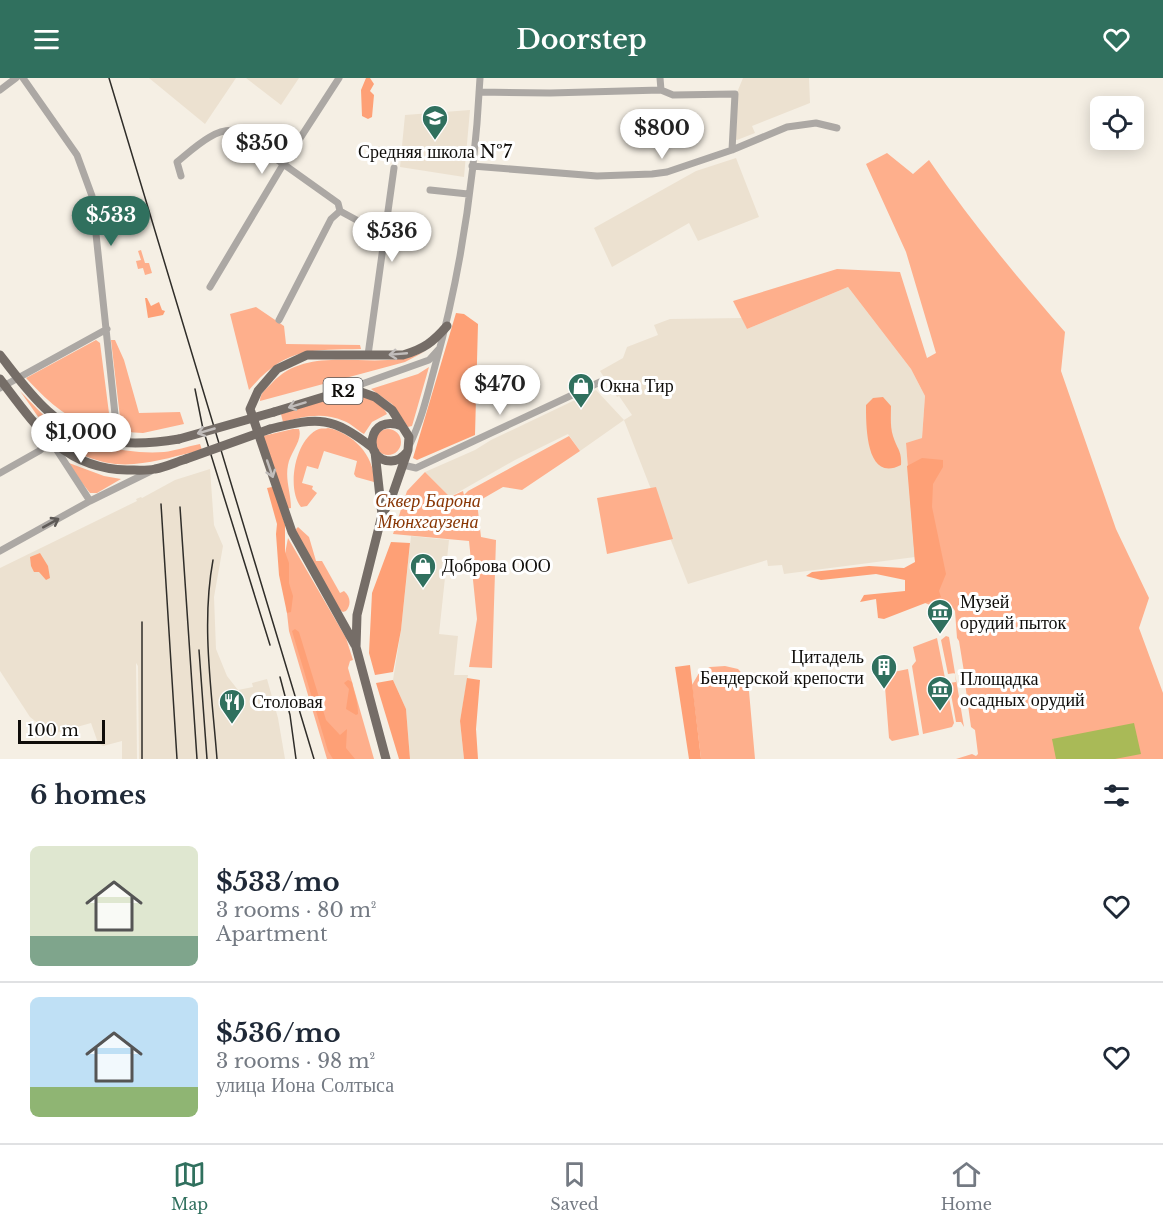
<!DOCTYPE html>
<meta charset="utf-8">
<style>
body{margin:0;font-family:"Libre Baskerville",serif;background:#f6f6f7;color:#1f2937;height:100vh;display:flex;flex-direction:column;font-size:22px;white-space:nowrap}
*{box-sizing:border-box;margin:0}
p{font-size:20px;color:#747a83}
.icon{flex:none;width:33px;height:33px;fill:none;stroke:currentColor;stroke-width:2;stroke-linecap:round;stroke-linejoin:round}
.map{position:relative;height:681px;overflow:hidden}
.drawer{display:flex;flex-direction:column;background:#fff;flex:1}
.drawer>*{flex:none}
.fabs{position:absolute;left:1090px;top:18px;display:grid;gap:12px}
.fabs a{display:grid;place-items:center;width:54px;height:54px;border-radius:9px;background:#fff;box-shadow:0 3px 15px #0003;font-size:30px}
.scale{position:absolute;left:18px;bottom:15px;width:87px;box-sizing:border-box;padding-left:6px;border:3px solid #0f0d0a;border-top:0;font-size:16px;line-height:21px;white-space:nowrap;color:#0f0d0a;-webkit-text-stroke:4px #fff;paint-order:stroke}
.price{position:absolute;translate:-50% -51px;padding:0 14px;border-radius:21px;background:#fff;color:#222;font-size:20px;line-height:39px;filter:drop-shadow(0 2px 3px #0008)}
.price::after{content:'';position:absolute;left:50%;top:36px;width:18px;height:14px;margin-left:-9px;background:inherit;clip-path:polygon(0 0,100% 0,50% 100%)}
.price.current{background:#30705e;color:#fff}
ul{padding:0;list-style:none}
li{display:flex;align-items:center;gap:18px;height:150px;padding:0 30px}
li+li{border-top:2px solid #e0e1e3}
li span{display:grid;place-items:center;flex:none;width:168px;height:120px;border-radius:9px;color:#555}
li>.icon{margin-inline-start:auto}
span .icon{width:72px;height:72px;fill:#fffc;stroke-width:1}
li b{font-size:26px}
h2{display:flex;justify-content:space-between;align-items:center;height:72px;padding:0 30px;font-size:26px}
header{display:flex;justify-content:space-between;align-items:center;height:78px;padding:0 30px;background:#30705e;color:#fff;font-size:27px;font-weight:600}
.dock{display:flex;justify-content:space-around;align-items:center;height:84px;border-top:2px solid #e0e1e3;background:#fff;font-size:16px;color:#747a83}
.dock a{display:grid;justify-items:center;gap:3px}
.dock .current{color:#30705e}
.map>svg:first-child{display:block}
</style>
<header><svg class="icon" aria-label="menu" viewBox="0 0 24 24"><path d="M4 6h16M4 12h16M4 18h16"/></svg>Doorstep<svg class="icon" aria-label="heart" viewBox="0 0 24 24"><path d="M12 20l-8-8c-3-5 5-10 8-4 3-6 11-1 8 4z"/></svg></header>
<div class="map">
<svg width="1163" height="681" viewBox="0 0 1163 681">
<rect width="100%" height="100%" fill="#f5efe4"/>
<path fill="#ece1d0" d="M149,0h87l-31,46z
M246,0h53l-18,27z
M743,0h66l1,25 -58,23 3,7 -18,7 -3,-1 2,-44z
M470,32l-6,67 -64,-10 5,-52z
M736,80l23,59 -61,24 -9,-18 -77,44 -18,-39 102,-57z
M848,209l63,82 14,27 -3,42 -16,6 9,113 -131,17 -2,-9 -14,1 -1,-6 -79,24 -64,-164 -44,31 -12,-17 -53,26 -65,37 -25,-25 50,-22 16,-10 105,-50 28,30 8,-5 -13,-19 -2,1 -17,-26 23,-13 4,-11 31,-12 -4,-10 16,-6 72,-1 5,11z
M210,391l4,56 9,21 -9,51 2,52 11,27 11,14 15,-3 -1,-4 15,-4 11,39 7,41h-146l-1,-93 -2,-3 1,96h-15v-18l-19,5 -5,-3 -7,-20 -39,11 -22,-17 -30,-46v-103l137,-67 -1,-2 5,-2 1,1 33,-18z
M411,458l38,4 -10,94 19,2 -4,39h14l-8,46 4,38h-54l-4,-50 -13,-29 8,-50z"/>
<path fill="#feaf8c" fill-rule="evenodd" d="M887,75l26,21 16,-14c42,62 87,116 136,172l-4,39 55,158 33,69 -10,30 24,65v66h-207l16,-5 4,2 2,-2 -3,-24 -4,-3 -6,-44 7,-1v-5l-7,1 -6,-37 -2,-3 -2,-27 -2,-3 -9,3 -26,-11 -12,-157 16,-5 3,-42 -14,-27 -63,-82 -101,42 -14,-28 104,-32 63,3 27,86 9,-5 -30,-101 -40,-88zM1000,516l9,5v6l-6,5 -7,-2 -3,-4 2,-7z
M141,172l4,13h4l3,10 -7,2 -2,-7 -5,1 -2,-8 5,-1 -3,-9z
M256,229l28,19 2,18 74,1 1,4c-52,1 -75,-2 -112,41l-19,-76z
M96,262l4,3 10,78 -2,11 -3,1c-38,-15 -52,-26 -79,-55z
M111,262h4l9,20 15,53 41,-1 4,12 -41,9 -17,-1 -5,-6z
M426,273l-21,11 -145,39c0,-8 6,-12 12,-18 40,-43 106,-8 154,-32z
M429,289l-17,59 -4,1 -16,-23 -21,-15 47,-15z
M20,313c11,11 21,23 33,32 28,21 76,32 111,29 11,-1 24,-6 36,-8l2,6c-22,5 -45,12 -68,14 -28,3 -61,-9 -80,-29 -13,-12 -23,-29 -34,-44z
M342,316c17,1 37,3 45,20l-15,8 -8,12c-7,-4 -12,-10 -20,-13 -21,-9 -39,-5 -61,1l-2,-8z
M328,350c25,5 47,28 46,54l-18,-5 -2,-3 3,-13 -33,-10 -6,18 -11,-3 -5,17 11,3 -1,3 5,4 -10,13 -6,1c-15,-18 -6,-69 18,-78 3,-1 6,0 9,-1z
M293,351h6c4,11 -9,24 -11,36 -3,15 3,28 3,43l-5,1 -23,-73z
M375 364a13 13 0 1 1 26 0a13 13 0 1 1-26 0Z
M569,358l11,15 -58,39 -19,-3 -26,15 4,35 15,3 -4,128 -23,-1 8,-48 -8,-78 -76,-7 14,-43 18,-19 25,25 13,-6 1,4 4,-4z
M69,385l35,13 17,3 -24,14h-7l-22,-28z
M656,409l17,52 -66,15 -10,-56z
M298,449l11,10 7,24h6l18,32 4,-2c7,6 7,14 2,20l-3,1 -3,-2 -45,-80z
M288,460l58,100 7,22 -3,1 -2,7 26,91h-47l-38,-128 -7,-62z
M946,558l3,1 15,90 -3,-5h-5l-7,-39 7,-1 -1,-9 -7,1 -7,-34z
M937,560l17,85 -2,4 -29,7 -11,-68 4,-5 -3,-14z
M725,588l13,3 10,11 7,79h-54l-9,-74 7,-12 11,-6z
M908,591l11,66 -27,6 -3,-3 -5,-64z"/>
<path fill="#fea076" d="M366,0h4l4,6 -4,7 4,4 -2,22 -4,2 -6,-3 -1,-26z
M145,220h2l4,8 8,-4 3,8 3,1 -2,4 -15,3z
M456,235l8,1 14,10 -3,111 -58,25 -4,-2z
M883,319l8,9c0,11 -1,20 2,30 4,13 9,15 8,29 -35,18 -35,-38 -35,-60l7,-7z
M922,380l21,2v7l-10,17 -1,23 14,67 -7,17 2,6 -57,22 -6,-1 -2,-19 -16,3 4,-7 41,-4v-11l-29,-6 -55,6 -15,-4 6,-4 57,-6 35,2 11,-6 -8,-96z
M272,409l3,4 10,34v27l4,11v20l4,13 -2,16 -4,1 -8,-38 -3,-41 1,-10 -10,-36z
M391,464l19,1 -9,87 -8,42 -18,3 -6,-22 3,-60z
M40,475l8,13 2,12 -4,2 -7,-8h-5l-3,-6 -1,-9z
M295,551l4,3 27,88 14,15 7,-6 -1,19 9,11h-22l-5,-8 -36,-120z
M690,587l11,94h-12l-14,-92z
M467,600l13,2 -4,49 2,30h-14l-4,-38z
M348,602l4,2c2,12 6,18 6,32l-2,1 -10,-6 3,-20 -5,-6z
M393,602l13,29 4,50h-11l-23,-76z"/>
<path fill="#a9ba57" d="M1134,645l7,31 -26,5h-59l-4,-20z"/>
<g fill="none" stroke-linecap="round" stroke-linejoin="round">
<path stroke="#aca8a4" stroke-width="7" d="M23,0l54,77 15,41 26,247
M660,0l1,12
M0,12l16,-12
M479,14l71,1 111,-3 12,5 62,-1 -3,56
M472,88l125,10 55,-2 15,-2 65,-22 55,-23 29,-4 21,5
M181,98l-4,-14c16,-13 39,-36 60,-31l101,72 2,8 44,24
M430,112l38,4
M210,209l74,-124 55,-85
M279,242l52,-101 9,-8
M368,277l26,-187
M0,310l107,-59
M345,312l84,-30 9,-10
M410,366c12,-25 18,-52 25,-78 26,-93 40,-191 45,-288
M403,387l13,3 184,-86
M0,395l39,-22 12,-10 39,60
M0,473l90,-50 61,-30"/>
<path stroke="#756d67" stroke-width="9" d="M0,277c15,19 30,40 48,56 38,35 84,36 131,28
M0,301c35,46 63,90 127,91 9,0 20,1 28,-1 11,-2 21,-7 31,-10
M274,334l69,-21 18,1 14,5 17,13 17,27 -1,13 -17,49 -9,16 -25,100 -1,32 30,112
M402,348c-35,-14 -40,35 -11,35 7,0 12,-4 16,-9
M270,351c49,-12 62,-13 103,19
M375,374l7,63
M355,567l-63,-113 -42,-123 8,-18 19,-22 30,-14h96c21,-6 30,-13 44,-29"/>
<path stroke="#2f2d29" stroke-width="1.5" d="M109,0l205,681
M195,311l8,40 67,216
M161,426l16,255
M180,429l17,252
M213,482c-12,65 -1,133 4,199
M142,544v137
M199,572l8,109
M280,599l10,38 6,44"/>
<path stroke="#756d67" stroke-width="9" d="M179,361l95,-27
M186,381l84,-30"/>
</g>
<defs><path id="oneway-shaft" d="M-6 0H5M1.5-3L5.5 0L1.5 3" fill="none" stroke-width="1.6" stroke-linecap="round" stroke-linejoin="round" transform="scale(1.5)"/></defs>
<g stroke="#c1bdbb">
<use href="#oneway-shaft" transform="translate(398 276) rotate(175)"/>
<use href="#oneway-shaft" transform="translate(297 327) rotate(163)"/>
<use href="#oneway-shaft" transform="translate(206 353) rotate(164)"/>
<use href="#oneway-shaft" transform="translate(270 391) rotate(71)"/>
</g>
<use stroke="#5e5a57" href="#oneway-shaft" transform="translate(51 445) rotate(-29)"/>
<defs>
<g id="school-pin" transform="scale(1.35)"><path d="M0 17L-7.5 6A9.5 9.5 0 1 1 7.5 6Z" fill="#30705e" stroke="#fff"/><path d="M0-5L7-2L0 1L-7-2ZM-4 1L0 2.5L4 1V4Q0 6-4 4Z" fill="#fff"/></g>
<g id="shop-pin" transform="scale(1.35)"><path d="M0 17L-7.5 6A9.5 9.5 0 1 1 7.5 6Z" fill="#30705e" stroke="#fff"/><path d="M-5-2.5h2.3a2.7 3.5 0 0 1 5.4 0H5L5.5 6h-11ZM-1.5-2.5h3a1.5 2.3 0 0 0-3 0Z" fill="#fff"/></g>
<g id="museum-pin" transform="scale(1.35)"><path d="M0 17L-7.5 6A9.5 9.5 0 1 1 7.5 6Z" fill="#30705e" stroke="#fff"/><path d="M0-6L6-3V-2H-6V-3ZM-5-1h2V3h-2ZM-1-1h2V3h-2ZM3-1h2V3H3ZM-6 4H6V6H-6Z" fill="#fff"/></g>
<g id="building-pin" transform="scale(1.35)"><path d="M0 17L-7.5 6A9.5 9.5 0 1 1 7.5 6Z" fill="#30705e" stroke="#fff"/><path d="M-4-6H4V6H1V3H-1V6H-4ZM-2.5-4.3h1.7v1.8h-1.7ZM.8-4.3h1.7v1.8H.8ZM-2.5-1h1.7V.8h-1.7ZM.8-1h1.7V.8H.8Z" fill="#fff"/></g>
<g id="restaurant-pin" transform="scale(1.35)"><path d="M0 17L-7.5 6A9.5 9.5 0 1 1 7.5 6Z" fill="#30705e" stroke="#fff"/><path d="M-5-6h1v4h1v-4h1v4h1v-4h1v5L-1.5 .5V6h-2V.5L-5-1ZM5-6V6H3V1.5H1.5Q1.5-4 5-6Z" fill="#fff"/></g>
</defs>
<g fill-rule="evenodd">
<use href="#school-pin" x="435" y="40"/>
<use href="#shop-pin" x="581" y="308"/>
<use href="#shop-pin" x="423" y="488"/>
<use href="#museum-pin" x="940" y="534"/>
<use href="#building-pin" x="884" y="589"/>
<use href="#museum-pin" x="940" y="611"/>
<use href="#restaurant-pin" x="232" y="624"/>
</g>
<g text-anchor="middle" stroke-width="6" stroke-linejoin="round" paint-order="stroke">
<rect fill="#fff" stroke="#575654" stroke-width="1.5" x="323.5" y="300" width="39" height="26" rx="4.5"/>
<g font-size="16" font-weight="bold" fill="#0f0d0a">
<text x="343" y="319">R2</text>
</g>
<g font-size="18" fill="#0f0d0a" stroke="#fff" text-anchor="start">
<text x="435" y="80" text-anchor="middle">Средняя школа №7</text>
<text x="600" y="314">Окна Тир</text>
<text x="442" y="494">Доброва ООО</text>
<text x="960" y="530">Музей<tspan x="960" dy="21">орудий пыток</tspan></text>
<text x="864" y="585" text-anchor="end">Цитадель<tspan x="864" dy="21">Бендерской крепости</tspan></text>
<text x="960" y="607">Площадка<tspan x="960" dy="21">осадных орудий</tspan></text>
<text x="252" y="630">Столовая</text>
</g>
<g font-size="18" font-style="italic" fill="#883605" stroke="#fff">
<text x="428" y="429">Сквер Барона<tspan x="428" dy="21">Мюнхгаузена</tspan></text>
</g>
</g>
</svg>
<div class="fabs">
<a><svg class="icon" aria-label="locate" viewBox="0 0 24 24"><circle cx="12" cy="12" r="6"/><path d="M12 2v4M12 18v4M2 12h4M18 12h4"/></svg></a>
</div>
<div class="scale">100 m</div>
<b class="price" style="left:662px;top:82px">$800</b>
<b class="price" style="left:262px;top:97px">$350</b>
<b class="price current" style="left:111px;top:169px">$533</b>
<b class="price" style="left:392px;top:185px">$536</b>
<b class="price" style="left:500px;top:338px">$470</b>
<b class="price" style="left:81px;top:386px">$1,000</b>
</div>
<section class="drawer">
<h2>6 homes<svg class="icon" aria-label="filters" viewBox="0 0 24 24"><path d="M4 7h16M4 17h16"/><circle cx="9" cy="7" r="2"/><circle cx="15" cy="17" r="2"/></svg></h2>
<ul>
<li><span style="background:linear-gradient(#dfe7d0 75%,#7fa58c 0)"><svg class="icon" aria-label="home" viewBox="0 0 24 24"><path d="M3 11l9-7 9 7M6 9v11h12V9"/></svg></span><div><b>$533/mo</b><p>3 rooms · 80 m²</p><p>Apartment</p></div><svg class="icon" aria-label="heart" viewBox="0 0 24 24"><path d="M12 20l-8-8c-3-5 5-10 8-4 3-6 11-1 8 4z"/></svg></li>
<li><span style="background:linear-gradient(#bfe0f5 75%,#8fb573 0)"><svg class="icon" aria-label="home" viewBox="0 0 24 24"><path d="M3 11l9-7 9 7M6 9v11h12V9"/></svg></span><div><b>$536/mo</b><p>3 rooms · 98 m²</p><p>улица Иона Солтыса</p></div><svg class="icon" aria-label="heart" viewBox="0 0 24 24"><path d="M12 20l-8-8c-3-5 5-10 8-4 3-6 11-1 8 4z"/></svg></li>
</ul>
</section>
<nav class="dock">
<a class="current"><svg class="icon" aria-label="map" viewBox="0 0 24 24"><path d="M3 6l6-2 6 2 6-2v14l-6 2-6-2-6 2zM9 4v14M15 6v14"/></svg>Map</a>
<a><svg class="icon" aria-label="saved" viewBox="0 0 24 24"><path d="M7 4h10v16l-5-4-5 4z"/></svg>Saved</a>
<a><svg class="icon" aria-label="home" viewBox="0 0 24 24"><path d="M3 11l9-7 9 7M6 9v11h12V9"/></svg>Home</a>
</nav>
